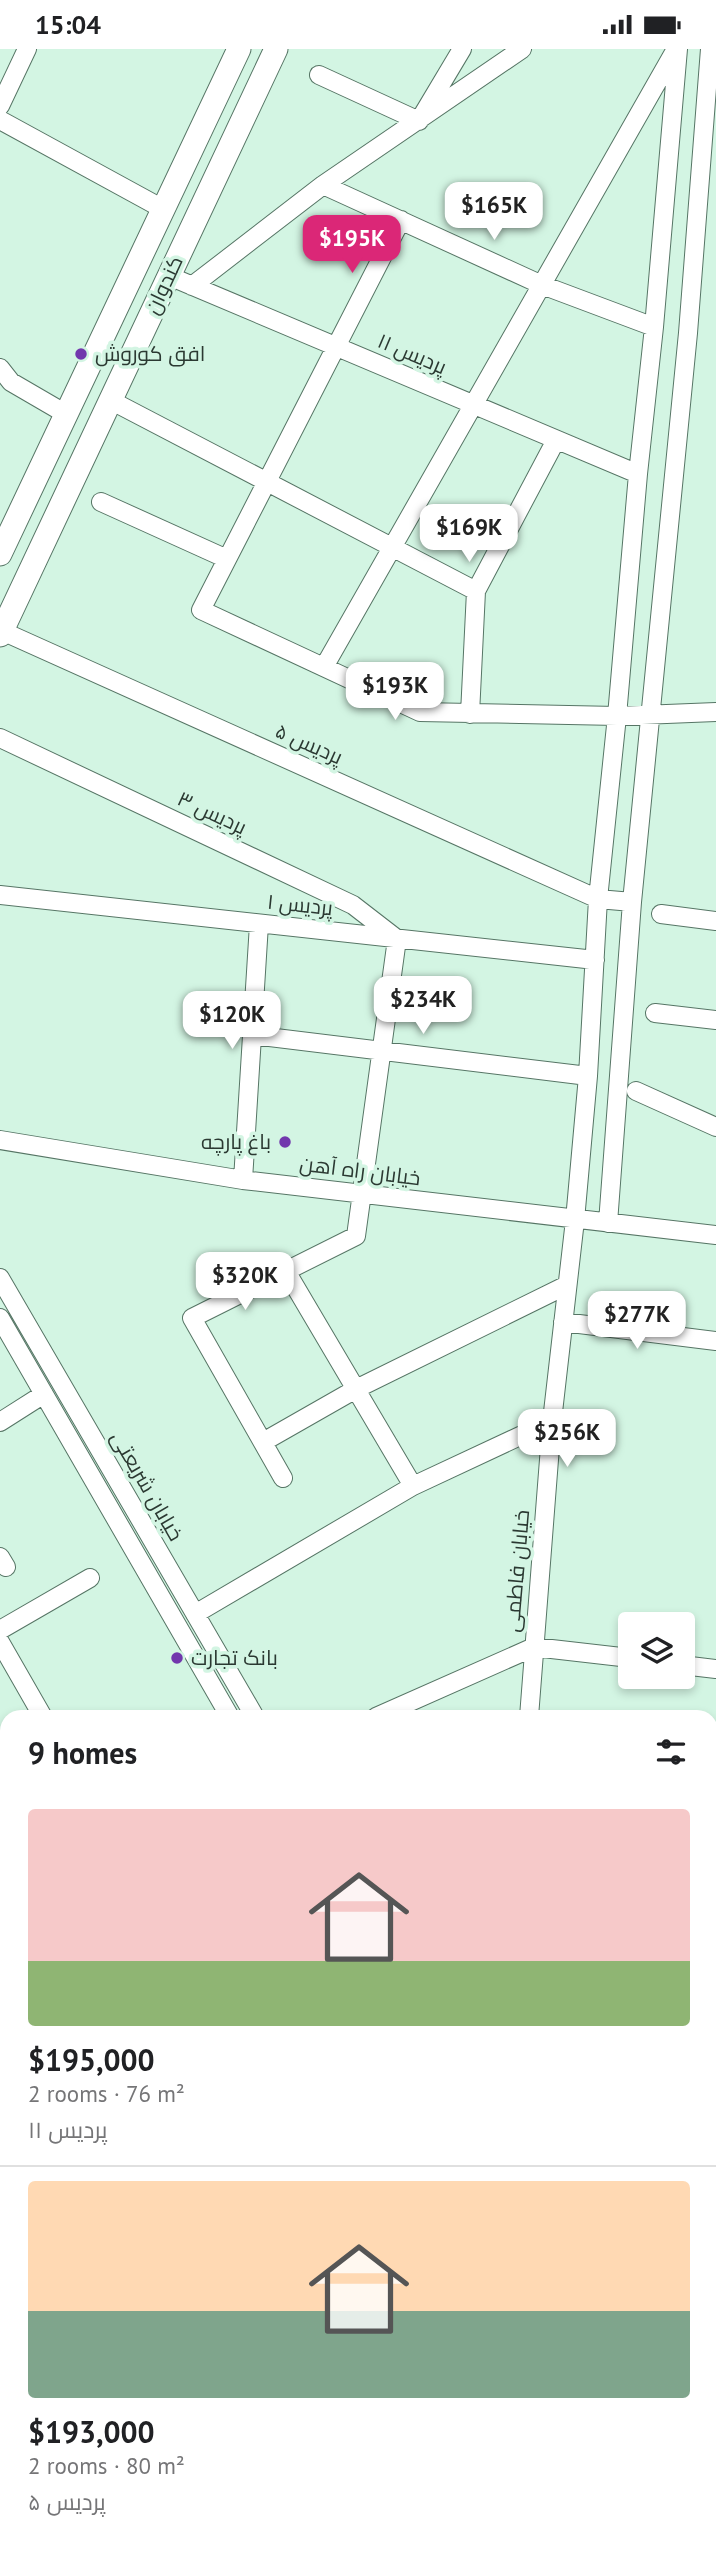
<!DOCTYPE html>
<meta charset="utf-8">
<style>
body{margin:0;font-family:"PT Sans",Cairo,sans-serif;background:#f2f2f2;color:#202124;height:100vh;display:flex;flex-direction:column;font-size:26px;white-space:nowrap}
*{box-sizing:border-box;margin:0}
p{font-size:23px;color:#757577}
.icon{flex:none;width:38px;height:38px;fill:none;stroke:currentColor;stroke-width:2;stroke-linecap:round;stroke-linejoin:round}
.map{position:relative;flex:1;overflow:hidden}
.side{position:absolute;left:0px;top:1661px;width:718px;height:842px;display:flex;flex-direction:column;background:#fff;border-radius:21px 21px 0 0;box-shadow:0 4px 10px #0003}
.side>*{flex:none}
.buttons{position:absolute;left:618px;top:1563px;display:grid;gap:14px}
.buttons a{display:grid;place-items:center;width:77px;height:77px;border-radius:7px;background:#fff;box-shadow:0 4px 10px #0003;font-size:35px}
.price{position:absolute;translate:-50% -60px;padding:0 16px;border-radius:14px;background:#fff;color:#222;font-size:23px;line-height:46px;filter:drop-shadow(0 2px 4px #0008)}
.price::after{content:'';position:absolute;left:50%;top:42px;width:21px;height:16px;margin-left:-10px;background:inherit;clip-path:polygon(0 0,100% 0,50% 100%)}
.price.active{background:#db2777;color:#fff}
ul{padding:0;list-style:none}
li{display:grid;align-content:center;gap:14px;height:371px;padding:0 28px}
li+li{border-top:2px solid #e0e0e0}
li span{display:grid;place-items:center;height:217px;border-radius:7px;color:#555}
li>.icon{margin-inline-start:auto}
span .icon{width:126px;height:126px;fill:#fffc;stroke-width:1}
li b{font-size:30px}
h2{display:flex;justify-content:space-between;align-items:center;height:84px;padding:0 28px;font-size:30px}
.status{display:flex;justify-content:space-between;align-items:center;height:49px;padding:0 35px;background:#fff;direction:ltr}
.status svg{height:19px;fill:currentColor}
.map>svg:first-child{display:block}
</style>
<div class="status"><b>15:04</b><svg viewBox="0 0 49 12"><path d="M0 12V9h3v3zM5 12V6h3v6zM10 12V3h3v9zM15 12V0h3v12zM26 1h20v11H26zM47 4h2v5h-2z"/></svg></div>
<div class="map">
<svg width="716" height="2501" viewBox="0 0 716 2501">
<rect width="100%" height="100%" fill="#d3f5e3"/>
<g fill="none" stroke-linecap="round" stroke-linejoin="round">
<g stroke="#567565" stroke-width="20">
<path id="minor" d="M319,26l100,46 43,-72
M0,57l27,-57
M0,71l163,89
M323,136l219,100 112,42
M401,171l-200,390 219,102 197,4 99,-4
M169,227l469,198
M192,237l131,-101 199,-136
M0,319l11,14 55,32
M110,351l366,191
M101,453l126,57
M2,582l596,268 34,3
M324,618l352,-618
M470,665l6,-123 80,-151
M0,689l353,167 44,34 -41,297 -164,82 91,160
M0,846l595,65
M661,865l55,7
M655,964l61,7
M252,986l336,41
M636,1042l80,36
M0,1091l243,40 473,55
M243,1131l16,-256
M608,1174l24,-321 56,-569 22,-284
M286,1222l127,215
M0,1229l255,439
M0,1269l230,399
M563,1273l153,19
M0,1373l44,-28
M263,1393l93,-53 211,-104
M0,1508l6,10
M195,1565l218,-128 139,-65
M0,1581l90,-52
M0,1593l43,75
M682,1616l34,4
M376,1668l158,-70 96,11
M529,1668l23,-296 23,-201 13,-144 10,-177 19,-183 21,-242 16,-147 24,-278
M0,1880l7,13
M0,1969l7,-5
M710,1979l6,-1
M710,2156l6,-1
M0,2178l7,12
M710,2189l6,16
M0,2301l7,-2
M710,2331l6,6
M0,2473l7,-2
M710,2473l6,9
M116,2496l1,5
M201,2496l1,5
M367,2496l1,5
M449,2496l4,5
M664,2496l2,1
M507,2501l6,-5"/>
</g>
<g stroke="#567565" stroke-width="25">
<path id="major" d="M0,505l239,-505
M0,586l276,-586"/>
</g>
<path stroke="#9fbaac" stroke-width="3.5" stroke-dasharray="3.5 5" stroke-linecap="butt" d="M699,2501l7,-5"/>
<use href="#minor" stroke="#fff" stroke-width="18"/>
<use href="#major" stroke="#fff" stroke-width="23"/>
</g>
<g fill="#7237ad" stroke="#d3f5e3" stroke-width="2.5">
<circle cx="81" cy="305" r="7"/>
<circle cx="285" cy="1093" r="7"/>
<circle cx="177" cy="1609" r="7"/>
</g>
<g text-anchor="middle" stroke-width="7" stroke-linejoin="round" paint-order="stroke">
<g font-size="21" fill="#2b3932" stroke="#d3f5e3">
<text transform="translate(164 236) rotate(-65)" y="7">کندوان</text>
<text transform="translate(412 305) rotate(23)" y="7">پردیس ۱۱</text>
<text transform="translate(309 695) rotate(24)" y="7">پردیس ۵</text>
<text transform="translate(212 764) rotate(25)" y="7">پردیس ۳</text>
<text transform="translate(300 856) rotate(6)" y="7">پردیس ۱</text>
<text transform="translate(360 1122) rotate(7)" y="7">خیابان راه آهن</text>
<text transform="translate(147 1437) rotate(60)" y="7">خیابان شریعتی</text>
<text transform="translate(517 1522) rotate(-85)" y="7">خیابان فاطمی</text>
</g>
<g font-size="21" fill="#2b3932" stroke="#d3f5e3" text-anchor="start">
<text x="95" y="312">افق کوروش</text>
<text x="271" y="1100" text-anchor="end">باغ پارچه</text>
<text x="191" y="1616">بانک تجارت</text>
</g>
</g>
</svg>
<div class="buttons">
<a><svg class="icon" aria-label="layers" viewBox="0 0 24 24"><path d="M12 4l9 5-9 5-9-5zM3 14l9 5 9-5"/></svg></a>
</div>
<b class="price" style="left:494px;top:193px">$165K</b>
<b class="price active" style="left:352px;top:226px">$195K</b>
<b class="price" style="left:469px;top:515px">$169K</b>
<b class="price" style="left:395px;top:673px">$193K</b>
<b class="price" style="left:423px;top:987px">$234K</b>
<b class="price" style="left:232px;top:1002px">$120K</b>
<b class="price" style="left:245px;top:1263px">$320K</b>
<b class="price" style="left:637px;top:1302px">$277K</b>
<b class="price" style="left:567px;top:1420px">$256K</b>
<section class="side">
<h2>9 homes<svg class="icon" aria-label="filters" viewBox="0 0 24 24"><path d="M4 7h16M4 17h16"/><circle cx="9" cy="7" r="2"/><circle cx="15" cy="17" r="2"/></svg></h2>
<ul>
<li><span style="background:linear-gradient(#f6c9c9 70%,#8fb573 0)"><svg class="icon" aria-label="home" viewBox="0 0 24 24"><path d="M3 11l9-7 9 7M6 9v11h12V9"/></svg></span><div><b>$195,000</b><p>2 rooms · 76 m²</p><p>پردیس ۱۱</p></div></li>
<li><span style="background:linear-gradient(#ffd9b3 60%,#7fa58c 0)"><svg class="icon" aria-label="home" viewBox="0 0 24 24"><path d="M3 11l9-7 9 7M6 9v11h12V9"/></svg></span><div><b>$193,000</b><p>2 rooms · 80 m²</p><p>پردیس ۵</p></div></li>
</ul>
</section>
</div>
